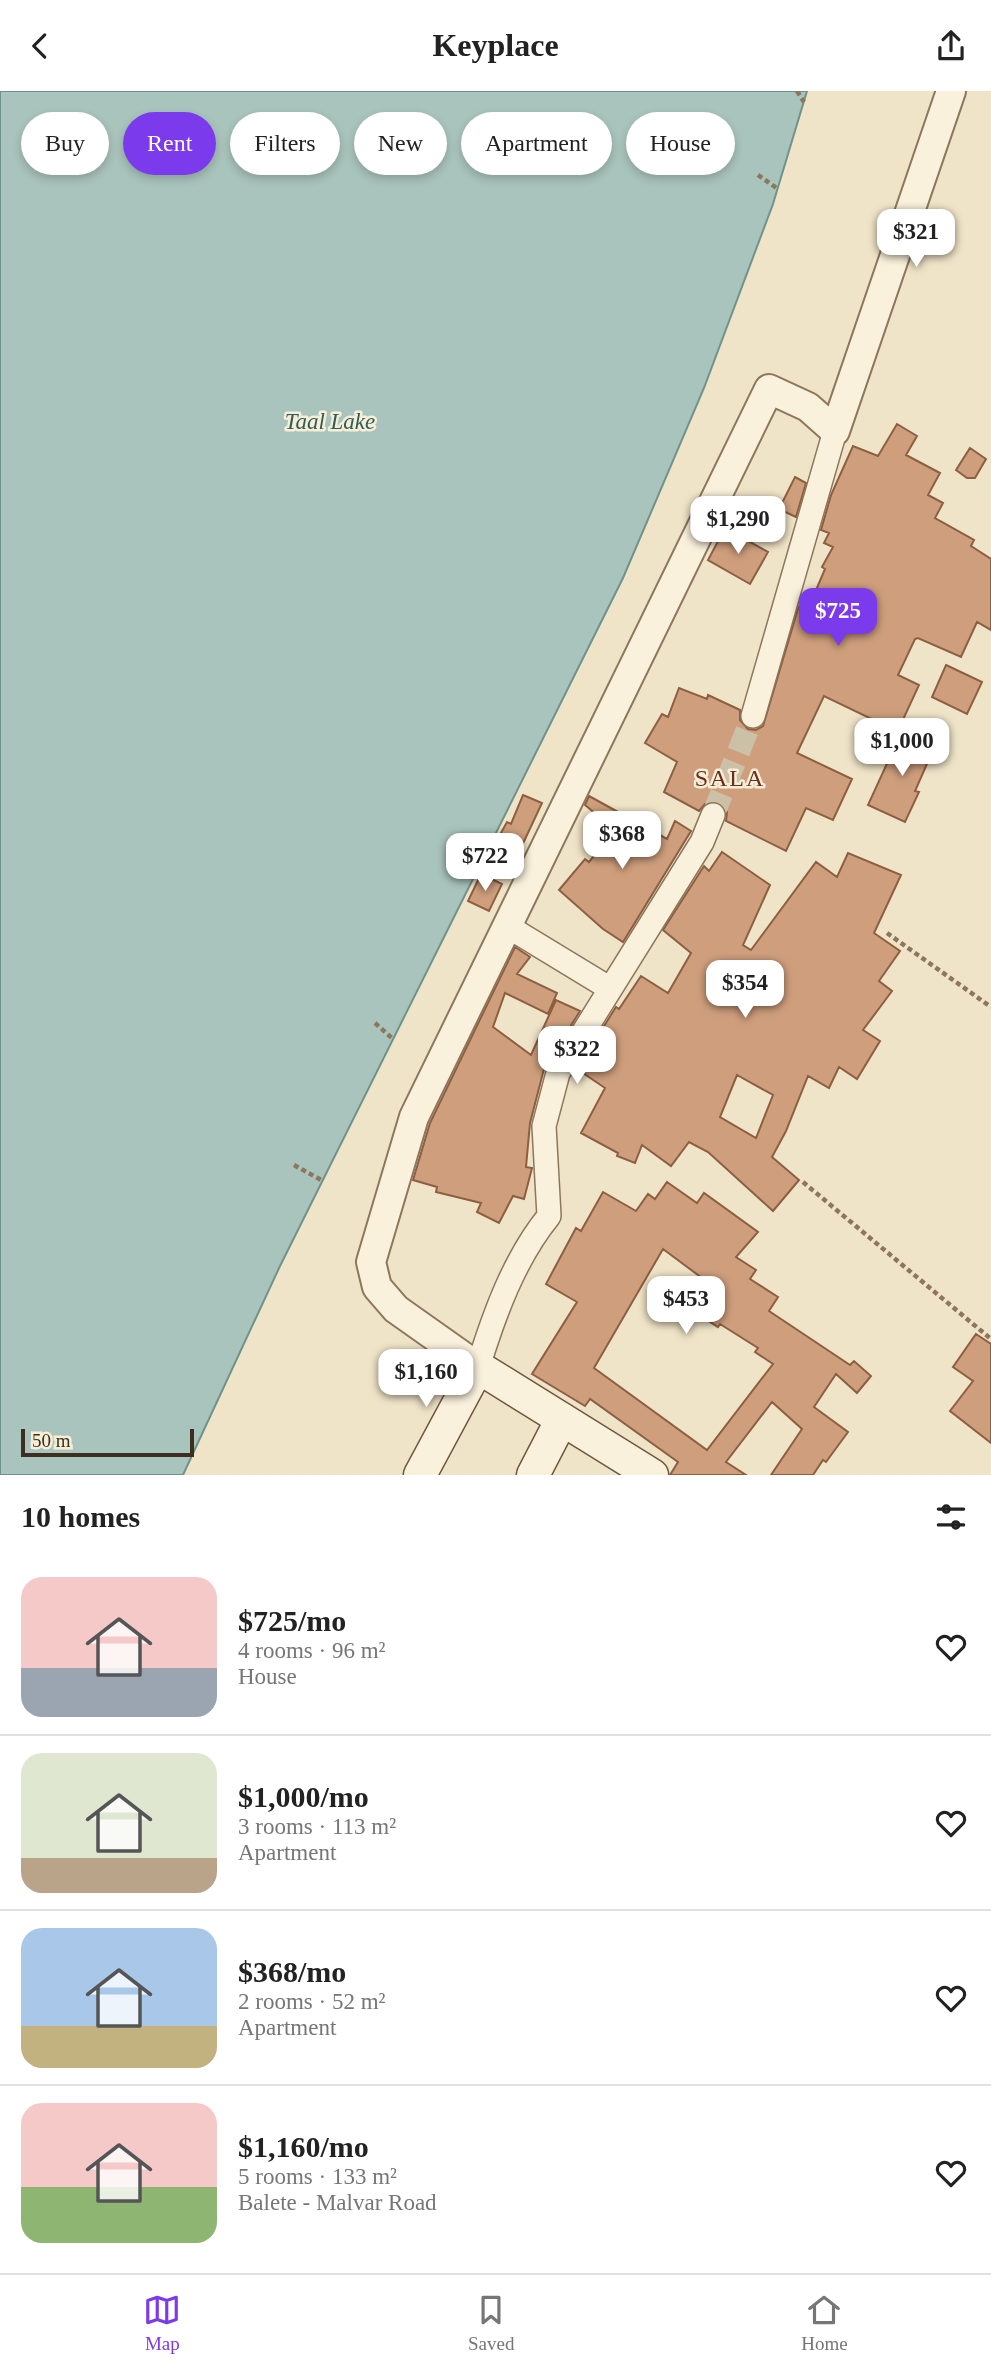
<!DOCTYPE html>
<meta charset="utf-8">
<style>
body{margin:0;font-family:Georgia,serif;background:#f2f2f2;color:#222;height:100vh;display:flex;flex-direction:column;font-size:26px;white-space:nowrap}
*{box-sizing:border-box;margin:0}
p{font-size:23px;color:#767676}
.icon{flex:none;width:38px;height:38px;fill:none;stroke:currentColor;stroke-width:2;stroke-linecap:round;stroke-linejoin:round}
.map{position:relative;height:1384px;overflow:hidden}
.drawer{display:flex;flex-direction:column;background:#fff;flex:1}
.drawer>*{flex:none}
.top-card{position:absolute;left:21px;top:21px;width:950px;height:63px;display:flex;gap:14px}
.scale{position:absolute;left:21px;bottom:18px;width:173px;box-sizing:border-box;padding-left:7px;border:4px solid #3d2e20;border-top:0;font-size:19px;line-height:24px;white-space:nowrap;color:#3d2e20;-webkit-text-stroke:5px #f7eed8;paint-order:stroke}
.price{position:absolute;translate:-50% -60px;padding:0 16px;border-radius:14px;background:#fff;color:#222;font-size:23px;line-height:46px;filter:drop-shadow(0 2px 4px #0008)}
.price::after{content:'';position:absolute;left:50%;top:42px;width:21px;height:16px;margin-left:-10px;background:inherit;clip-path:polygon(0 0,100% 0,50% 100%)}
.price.on{background:#7c3aed;color:#fff}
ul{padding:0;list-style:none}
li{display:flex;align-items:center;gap:21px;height:175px;padding:0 21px}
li+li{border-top:2px solid #e0e0e0}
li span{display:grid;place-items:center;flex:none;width:196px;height:140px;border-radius:21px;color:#555}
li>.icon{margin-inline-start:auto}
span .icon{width:84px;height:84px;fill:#fffc;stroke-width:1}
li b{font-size:30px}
h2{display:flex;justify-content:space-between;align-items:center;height:84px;padding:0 21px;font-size:30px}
.chip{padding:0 24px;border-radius:32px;background:#fff;box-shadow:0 4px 10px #0003;font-size:24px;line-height:63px}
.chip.on{background:#7c3aed;color:#fff}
header{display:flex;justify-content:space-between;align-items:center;height:91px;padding:0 21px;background:#fff;font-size:32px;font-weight:700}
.dock{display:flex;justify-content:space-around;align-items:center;height:98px;border-top:2px solid #e0e0e0;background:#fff;font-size:19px;color:#767676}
.dock a{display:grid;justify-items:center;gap:4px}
.dock .on{color:#7c3aed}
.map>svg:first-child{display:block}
</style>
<header><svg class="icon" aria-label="back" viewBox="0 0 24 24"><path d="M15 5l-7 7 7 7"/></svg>Keyplace<svg class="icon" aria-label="share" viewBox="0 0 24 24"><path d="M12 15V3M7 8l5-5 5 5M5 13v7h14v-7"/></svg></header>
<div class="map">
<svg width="991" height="1384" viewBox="0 0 991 1384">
<rect width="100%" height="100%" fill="#f0e4c8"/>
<path fill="#a9c4bc" stroke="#6f938a" stroke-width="2" d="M0,0h807l-34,113 -69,184 -81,190 -343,688 -97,209h-183z"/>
<path fill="#cf9f7d" stroke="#8d5f41" stroke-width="2" fill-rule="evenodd" d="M897,333l20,12 -11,19 34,18 -12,22 15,8 -8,15 39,22 -3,6 20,13v71l-14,-8 -16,35 -43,-19 -3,1 -17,36 21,10 -24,52 -20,-9 3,-6 -54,-26 -27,57 55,26 -19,41 -27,-12 -20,43 -60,-30 1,-9 -8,-10 -14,2 -6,7 -35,-19 13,-30 -32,-19 17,-29 6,3 11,-29 28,11 1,-4 32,15v10l8,9 8,1 7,-4 35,-117 5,-11 8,4 14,-33 -3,-2 11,-20 -9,-4 5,-10 -8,-3 10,-35 22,-49 25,10z
M970,357l16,11 -11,19h-8l-11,-8z
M795,386l11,6 -10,34 -17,-8z
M725,437l43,24 -18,32 -42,-24z
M946,574l36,17 -15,32 -35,-17z
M901,642l33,15 -19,43 4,1 -14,30 -37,-17z
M523,704l19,8 -23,49 -22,-12 10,-18 4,2z
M589,705l78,43 8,-18 16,10 -68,111 -20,-13 -44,-39 26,-31 4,3 26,-32 -30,-25z
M722,761l48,33 -27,60 8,5 65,-88 21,15 11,-24 53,22 -27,58 26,18 -21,30 13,10 -29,39 17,11 -23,38 -18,-12 -10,21 -21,-12 -22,55 -14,26 27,23 -26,31 -65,-59 -19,-10 -18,24 -29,-21 -7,18 -18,-7 1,-3 -37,-20 24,-45 -28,-19 39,-62 3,2 22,-33 27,17 23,-40 -28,-23 41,-64 5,5zM737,984l36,20 -17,43 -36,-21z
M481,783l21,10 -13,27 -21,-10z
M515,856l15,10 -13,17 40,19 -9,21 -43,-21 -12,34 38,28 25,-55 24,11 -36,58 -14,54 -4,44 6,1 -8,31 -11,-3 -14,27 -22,-11 4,-9 -45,-11 1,-5 -24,-7 17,-57z
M667,1091l30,21 7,-10 54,39 -22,25 20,13 -6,9 28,18 -9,14 81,54 4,-4 17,15 -14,17 -21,-19 -22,33 34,25 -22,30 -3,-2 -10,15h-42l31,-46 -30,-27 -46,60 20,13h-76l8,-13 -88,-63 -5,7 -53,-32 45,-72 -31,-18 30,-56 5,3 22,-39 33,19 12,-17 7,5zM663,1158l39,29 -18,27 34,22 2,-3 38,24 -3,4 18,12 -66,86 -113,-82z
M976,1243l15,10v99l-41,-32 23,-30 -20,-14z"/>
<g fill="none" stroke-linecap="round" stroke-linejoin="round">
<path stroke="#ccc0a6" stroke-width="23" stroke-dasharray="23 11" stroke-linecap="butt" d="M713,724l40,-99"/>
<g stroke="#8d765c" stroke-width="26">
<path id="minor" d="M753,625l82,-285
M507,835l102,62
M478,1276c16,-52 36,-108 71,-151l-5,-90 14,-53 144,-231 11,-27"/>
</g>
<g stroke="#8d765c" stroke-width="32">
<path id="tertiary" d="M478,1276l-82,-58 -19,-22 -6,-25 43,-145 355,-728 39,18 27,24 116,-340"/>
</g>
<g stroke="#6f573f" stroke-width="35">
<path id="secondary" d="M420,1384l58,-108 174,108
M533,1384l29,-56"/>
</g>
<path stroke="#8d765c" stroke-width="4.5" stroke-dasharray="5 3.5" stroke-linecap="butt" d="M797,0l7,11
M758,84l20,14
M887,842l104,74
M375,932l19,17
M294,1074l29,16
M803,1091l188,157"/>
<use href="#minor" stroke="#faf1dc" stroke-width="23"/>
<use href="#tertiary" stroke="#faf1dc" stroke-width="28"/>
<use href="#secondary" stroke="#faf1dc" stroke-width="32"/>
</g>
<g text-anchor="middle" stroke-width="5" stroke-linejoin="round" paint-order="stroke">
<g font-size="23" font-style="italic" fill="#2f5d5a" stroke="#f7eed8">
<text x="330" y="338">Taal Lake</text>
</g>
<g font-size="24" letter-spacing="2" fill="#6b2e1e" stroke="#f7eed8">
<text x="730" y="695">SALA</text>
</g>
</g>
</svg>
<div class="scale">50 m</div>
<b class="price" style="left:916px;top:178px">$321</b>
<b class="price" style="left:738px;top:465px">$1,290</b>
<b class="price on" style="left:838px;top:557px">$725</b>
<b class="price" style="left:902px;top:687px">$1,000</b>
<b class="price" style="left:622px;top:780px">$368</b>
<b class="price" style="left:485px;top:802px">$722</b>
<b class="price" style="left:745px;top:929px">$354</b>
<b class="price" style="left:577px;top:995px">$322</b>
<b class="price" style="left:686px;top:1245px">$453</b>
<b class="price" style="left:426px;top:1318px">$1,160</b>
<div class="top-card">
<a class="chip">Buy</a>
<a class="chip on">Rent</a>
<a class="chip">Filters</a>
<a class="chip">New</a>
<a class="chip">Apartment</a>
<a class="chip">House</a>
</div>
</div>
<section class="drawer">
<h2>10 homes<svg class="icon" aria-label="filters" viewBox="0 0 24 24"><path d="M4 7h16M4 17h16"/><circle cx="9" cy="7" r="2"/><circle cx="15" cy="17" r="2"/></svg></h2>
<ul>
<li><span style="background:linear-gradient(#f6c9c9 65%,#9aa5b1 0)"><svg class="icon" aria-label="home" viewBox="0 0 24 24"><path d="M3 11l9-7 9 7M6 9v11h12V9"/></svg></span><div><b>$725/mo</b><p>4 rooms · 96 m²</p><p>House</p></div><svg class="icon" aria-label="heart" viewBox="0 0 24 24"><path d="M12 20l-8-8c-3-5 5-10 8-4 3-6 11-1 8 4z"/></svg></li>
<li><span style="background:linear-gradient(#dfe7d0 75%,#b9a48a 0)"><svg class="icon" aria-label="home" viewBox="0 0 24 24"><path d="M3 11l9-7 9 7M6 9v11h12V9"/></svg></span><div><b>$1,000/mo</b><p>3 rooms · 113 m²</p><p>Apartment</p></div><svg class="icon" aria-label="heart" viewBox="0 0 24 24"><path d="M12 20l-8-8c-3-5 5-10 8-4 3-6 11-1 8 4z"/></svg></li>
<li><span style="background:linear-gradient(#a9c7e8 70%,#c2b280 0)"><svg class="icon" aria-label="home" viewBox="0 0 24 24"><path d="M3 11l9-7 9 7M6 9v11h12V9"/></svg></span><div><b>$368/mo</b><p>2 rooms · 52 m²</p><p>Apartment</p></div><svg class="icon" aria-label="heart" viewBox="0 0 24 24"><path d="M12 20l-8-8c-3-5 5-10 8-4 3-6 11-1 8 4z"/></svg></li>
<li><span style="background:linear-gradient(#f6c9c9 60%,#8fb573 0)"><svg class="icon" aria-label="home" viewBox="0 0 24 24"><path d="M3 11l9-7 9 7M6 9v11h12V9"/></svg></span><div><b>$1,160/mo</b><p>5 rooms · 133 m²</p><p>Balete - Malvar Road</p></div><svg class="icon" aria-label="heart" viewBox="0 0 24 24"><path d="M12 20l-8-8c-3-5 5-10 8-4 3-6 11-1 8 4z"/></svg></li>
</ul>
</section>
<nav class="dock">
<a class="on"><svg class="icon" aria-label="map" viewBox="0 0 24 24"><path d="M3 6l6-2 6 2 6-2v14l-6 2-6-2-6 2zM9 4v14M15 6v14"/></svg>Map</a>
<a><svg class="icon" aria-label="saved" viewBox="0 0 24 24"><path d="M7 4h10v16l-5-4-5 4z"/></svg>Saved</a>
<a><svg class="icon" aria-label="home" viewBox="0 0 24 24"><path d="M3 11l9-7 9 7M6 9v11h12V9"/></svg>Home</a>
</nav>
